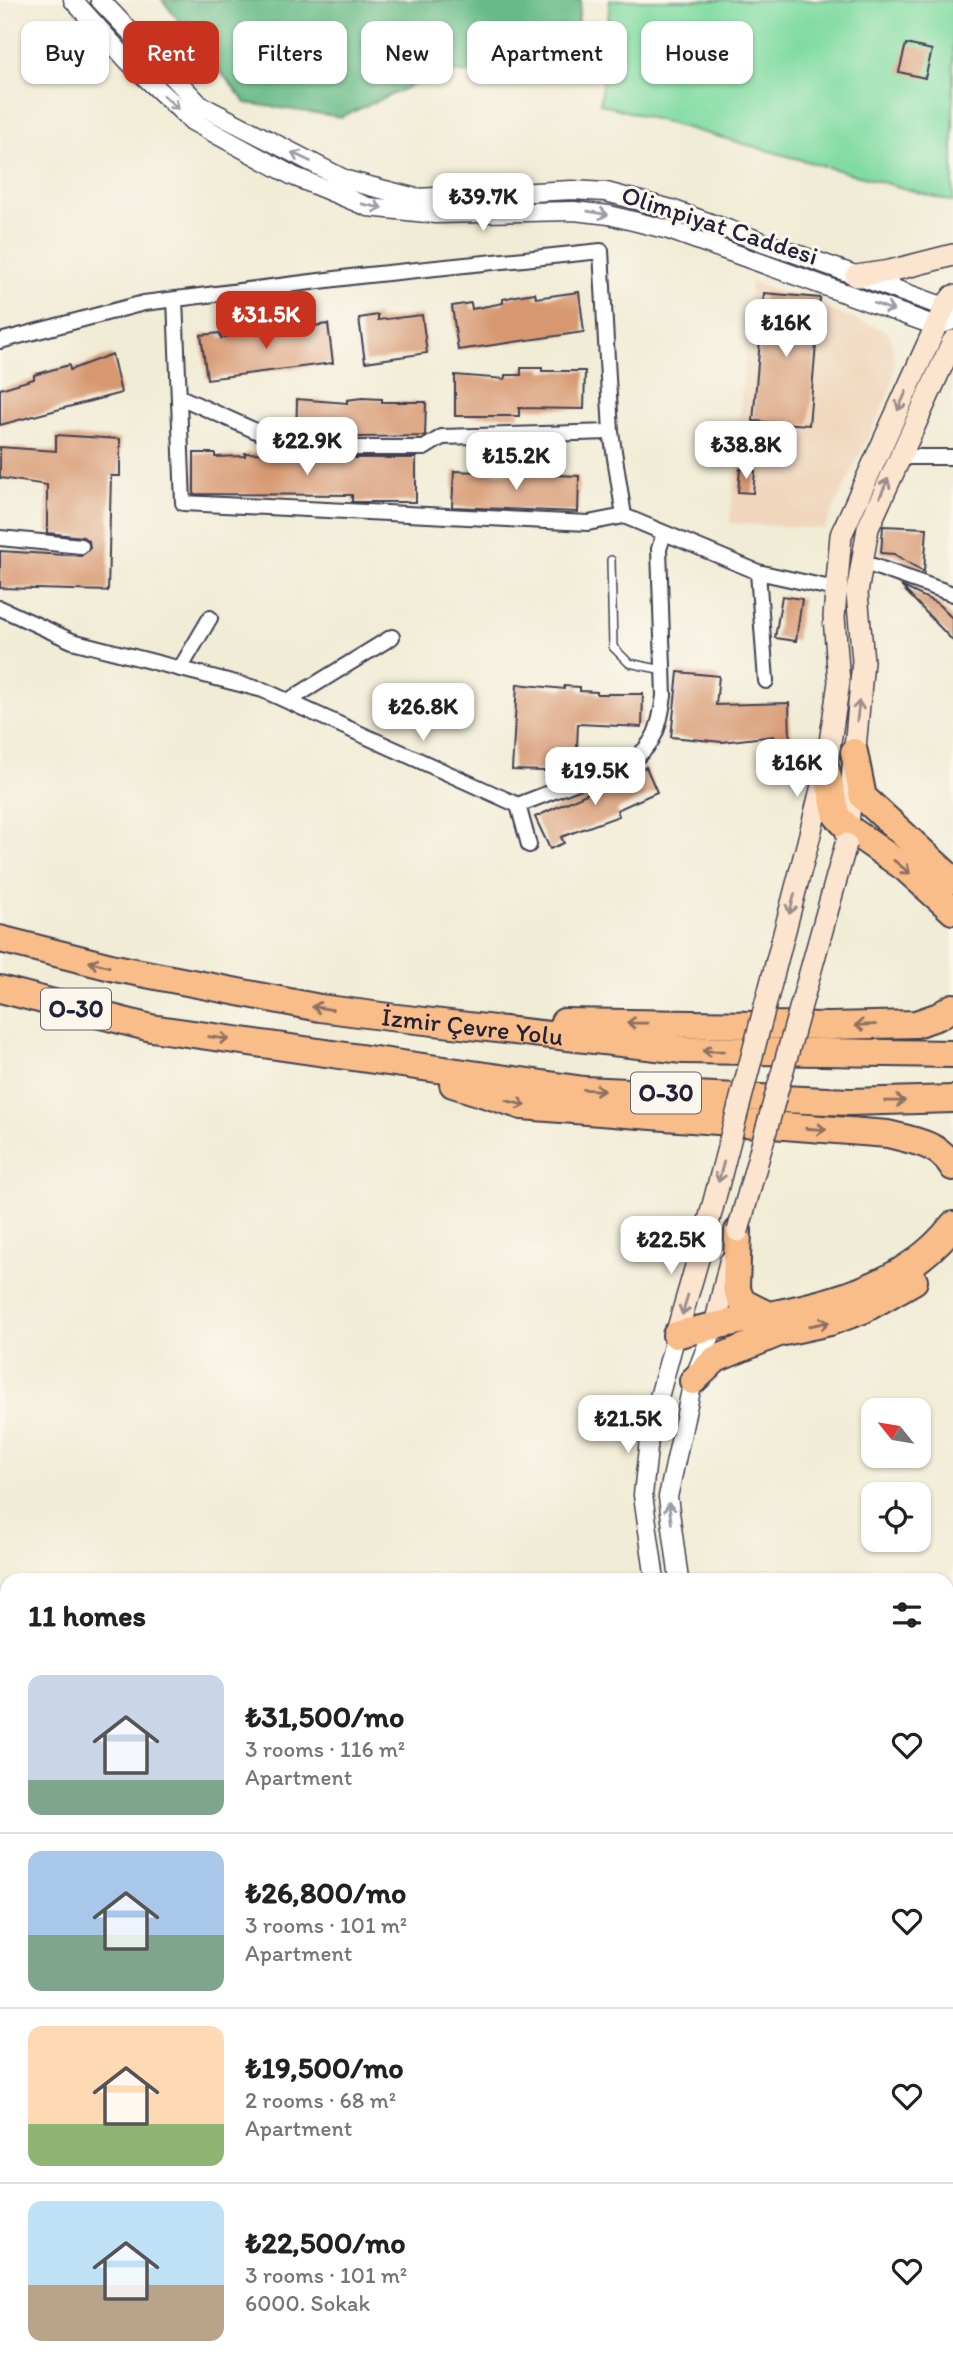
<!DOCTYPE html>
<meta charset="utf-8">
<style>
body{margin:0;font-family:Itim,sans-serif;background:#f6f6f6;color:#222;height:100vh;display:flex;flex-direction:column;font-size:26px;white-space:nowrap}
*{box-sizing:border-box;margin:0}
p{font-size:23px;color:#767676}
.icon{flex:none;width:38px;height:38px;fill:none;stroke:currentColor;stroke-width:2;stroke-linecap:round;stroke-linejoin:round}
.map{position:relative;flex:1;overflow:hidden}
.sheet{position:absolute;left:0px;top:1573px;width:954px;height:800px;display:flex;flex-direction:column;background:#fff;border-radius:21px 21px 0 0;box-shadow:0 2px 5px #0004}
.sheet>*{flex:none}
.guide{position:absolute;left:21px;top:21px;width:912px;height:63px;display:flex;gap:14px}
.needle{width:46px;rotate:300deg}
.tools{position:absolute;left:861px;top:1398px;display:grid;gap:14px}
.tools a{display:grid;place-items:center;width:70px;height:70px;border-radius:14px;background:#fff;box-shadow:0 2px 5px #0004;font-size:35px}
.price{position:absolute;translate:-50% -60px;padding:0 16px;border-radius:14px;background:#fff;color:#222;font-size:23px;line-height:46px;filter:drop-shadow(0 2px 4px #0008)}
.price::after{content:'';position:absolute;left:50%;top:42px;width:21px;height:16px;margin-left:-10px;background:inherit;clip-path:polygon(0 0,100% 0,50% 100%)}
.price.active{background:#c8321e;color:#fff}
ul{padding:0;list-style:none}
li{display:flex;align-items:center;gap:21px;height:175px;padding:0 28px}
li+li{border-top:2px solid #e0e0e0}
li span{display:grid;place-items:center;flex:none;width:196px;height:140px;border-radius:14px;color:#555}
li>.icon{margin-inline-start:auto}
span .icon{width:84px;height:84px;fill:#fffc;stroke-width:1}
li b{font-size:30px}
h2{display:flex;justify-content:space-between;align-items:center;height:84px;padding:0 28px;font-size:30px}
.pill{padding:0 24px;border-radius:14px;background:#fff;box-shadow:0 2px 5px #0004;font-size:24px;line-height:63px}
.pill.active{background:#c8321e;color:#fff}
.map>svg:first-child{display:block}
</style>
<div class="map">
<svg width="953" height="2372" viewBox="0 0 953 2372">
<rect width="100%" height="100%" fill="#fbf7ec"/>
<filter id="ink" filterUnits="userSpaceOnUse"><feTurbulence type="fractalNoise" baseFrequency=".0143" numOctaves="2"/><feDisplacementMap in="SourceGraphic" scale="14" xChannelSelector="R" yChannelSelector="G"/><feConvolveMatrix kernelMatrix="1 2 1 2 8 2 1 2 1" color-interpolation-filters="sRGB"/></filter>
<filter id="wash" filterUnits="userSpaceOnUse"><feTurbulence type="fractalNoise" baseFrequency=".00686" numOctaves="4" result="noise"/><feDisplacementMap in="SourceGraphic" scale="28" xChannelSelector="R" yChannelSelector="G"/><feGaussianBlur stdDeviation="1.57" result="paint"/><feColorMatrix in="noise" values="0 0 0 0 0 0 0 0 0 0 0 0 0 0 0 0 0 1.4 0 .05"/><feComposite in="paint" operator="in"/></filter>
<g filter="url(#wash)">
<rect width="100%" height="100%" fill="#f1ecd5"/>
<path fill="#f0d6bc" d="M751,281l138,51 6,29 -4,29 -67,139 -94,-6z"/>
<path fill="#80dba1" stroke="#517e6e" stroke-width="2" d="M610,0h343v202l-353,-98z"/>
<path fill="#68bb87" stroke="#456e61" stroke-width="2" d="M162,0h419l-10,76 -128,-4 -102,45 -95,-14z"/>
<g id="blocks">
<path fill="#d79871" d="M906,44l26,6 -7,28 -26,-6z
M579,292l5,40 -126,18 -6,-44 19,-3 1,6 31,-6v-4l13,-3 19,-3 1,5z
M764,293l56,5 -11,127 -56,-4z
M378,315v5l44,-5 5,38 -62,9 -6,-44z
M284,324l1,6 43,-6 5,39 -126,16 -6,-44 19,-2 1,5z
M112,354l9,39 -121,32v-36l34,-10v-4l17,-5 18,-5 1,5z
M521,368h21v3h43l-1,38 -65,-1v8h-64v-41l50,4v-4h16z
M362,398l20,1v3h44l-1,34 -129,2 1,-39 50,4v-3z
M56,435l64,4v37h-9l-3,115 -108,-3v-37l81,5 9,-8 -1,-7 -6,-4 -36,-4v-48l-47,-7v-31l56,4z
M194,453h21v4l30,-1v-3l38,1 11,4h122v44h-64v-7l-158,-1z
M740,469l15,2 -2,22 -15,-1z
M454,471l125,5 -1,36 -126,-5z
M883,526l44,2 -3,44 -30,-18 -13,-1z
M901,586l36,17 16,16v22z
M782,596l20,3 -6,42 -21,-3z
M678,672l41,4 -3,29 73,-2 1,37 -16,1v-5l-52,6 -51,-5z
M517,684l47,5v-3l16,1v4l17,1v2h46l-1,33 -64,-3 -2,48 -64,-2z
M646,767l11,25 -40,18 2,6 -58,21 3,6 -14,6 -15,-32z"/>
</g>
</g>
<g filter="url(#ink)">
<use href="#blocks" fill-opacity="0" stroke="#414052" stroke-width="2"/>
<g fill="none" stroke-linecap="round" stroke-linejoin="round">
<g stroke="#414052" stroke-width="10">
<path id="service" d="M611,560l2,87 16,16 34,7
M0,2277l7,8
M116,2366h4"/>
</g>
<g stroke="#414052" stroke-width="18">
<path id="minor" d="M175,299l8,204 405,20 36,-7
M0,341l144,-38 215,-27 242,-25 10,181 13,84 134,56 8,109
M180,397l114,51h130l18,-11 169,-5
M900,457h53
M0,538l81,8
M862,562l91,32
M758,572l77,17
M0,608l72,33 191,49 255,115 113,-44c25,-16 29,-37 33,-65l-5,-147 5,-15
M180,669l30,-51
M288,701l104,-64
M518,805l11,40
M0,2170l7,7
M468,2366l1,6"/>
</g>
<g stroke="#414052" stroke-width="21">
<path id="tertiary" d="M73,0l56,62 63,59 101,55 75,31 68,7 138,-3 35,4 60,15 267,96 17,-6
M100,0l100,105 146,75 70,18 156,-8 34,2 65,17 282,101
M655,1580l-12,-85 7,-65 26,-95
M679,1580l-11,-83 25,-116 22,-56
M947,2032l6,-14
M947,2074l6,-7"/>
</g>
<g stroke="#414052" stroke-width="24">
<path id="secondary" d="M856,276l34,-5 63,-16
M847,836l16,-175 -6,-68 11,-65 85,-187
M809,838l17,-69 13,-87 -5,-65 7,-82 104,-229 8,-10
M715,1325l15,-63
M676,1335l31,-107"/>
</g>
<g stroke="#414052" stroke-width="30">
<g id="motorway">
<path d="M854,752l9,45 90,83"/>
<path d="M826,769l11,47 11,12 57,40 48,43"/>
<path id="s1" d="M0,939l115,29 205,40 69,9 294,33 270,4"/>
<path d="M0,989l151,39 433,62 266,12 103,-3"/>
<path d="M564,1022l265,4 87,-2 23,-8 14,-9"/>
<path d="M453,1084l69,22 366,28c24,6 52,10 65,33"/>
<path d="M738,1231l-2,56 6,15 26,13"/>
<path d="M676,1335c93,-25 213,-26 277,-110"/>
<path d="M693,1381l23,-22 63,-26 51,-11 33,-12 51,-29"/>
</g>
</g>
<use href="#service" stroke="#fff" stroke-width="7"/>
<use href="#minor" stroke="#fff" stroke-width="14"/>
<use href="#tertiary" stroke="#fff" stroke-width="18"/>
<use href="#secondary" stroke="#fce5cf" stroke-width="21"/>
<use href="#motorway" stroke="#f8bd88" stroke-width="26"/>
<g stroke="#414052" stroke-width="24" stroke-linecap="butt">
<path id="secondary-bridge" d="M707,1228l102,-390
M738,1231l108,-387"/>
</g>
<use href="#secondary-bridge" stroke="#fce5cf" stroke-width="21"/>
</g>
<defs><path id="oneway-shaft" d="M-6 0H5M1.5-3L5.5 0L1.5 3" fill="none" stroke-width="1.6" stroke-linecap="round" stroke-linejoin="round" transform="scale(1.75)"/></defs>
<g stroke="#9c9ca7">
<use href="#oneway-shaft" transform="translate(171 102) rotate(41)"/>
<use href="#oneway-shaft" transform="translate(301 157) rotate(-154)"/>
<use href="#oneway-shaft" transform="translate(372 206) rotate(12)"/>
<use href="#oneway-shaft" transform="translate(598 213) rotate(10)"/>
<use href="#oneway-shaft" transform="translate(884 307) rotate(20)"/>
<use href="#oneway-shaft" transform="translate(670 1513) rotate(-98)"/>
</g>
<g stroke="#9a8d8c">
<use href="#oneway-shaft" transform="translate(902 401) rotate(114)"/>
<use href="#oneway-shaft" transform="translate(884 488) rotate(-66)"/>
<use href="#oneway-shaft" transform="translate(858 711) rotate(-84)"/>
<use href="#oneway-shaft" transform="translate(792 904) rotate(105)"/>
<use href="#oneway-shaft" transform="translate(721 1172) rotate(105)"/>
<use href="#oneway-shaft" transform="translate(685 1305) rotate(106)"/>
</g>
<g stroke="#8d7062">
<use href="#oneway-shaft" transform="translate(902 867) rotate(39)"/>
<use href="#oneway-shaft" transform="translate(99 964) rotate(-166)"/>
<use href="#oneway-shaft" transform="translate(322 1008) rotate(-171)"/>
<use href="#oneway-shaft" transform="translate(637 1023) rotate(-179)"/>
<use href="#oneway-shaft" transform="translate(865 1025) rotate(178)"/>
<use href="#oneway-shaft" transform="translate(219 1038) rotate(8)"/>
<use href="#oneway-shaft" transform="translate(713 1051) rotate(-179)"/>
<use href="#oneway-shaft" transform="translate(594 1090) rotate(3)"/>
<use href="#oneway-shaft" transform="translate(895 1101) rotate(-1)"/>
<use href="#oneway-shaft" transform="translate(516 1103) rotate(15)"/>
<use href="#oneway-shaft" transform="translate(816 1129) rotate(4)"/>
<use href="#oneway-shaft" transform="translate(819 1324) rotate(-12)"/>
</g>
</g>
<g text-anchor="middle" stroke-width="6" stroke-linejoin="round" paint-order="stroke">
<g fill="#fbf7ec" stroke="#636270" stroke-width="2">
<rect x="41" y="988.5" width="70" height="41" rx="5"/>
<rect x="631" y="1072.5" width="70" height="41" rx="5"/>
</g>
<g font-size="24" font-weight="bold" fill="#22223b">
<text x="76" y="1017">O-30</text>
<text x="666" y="1101">O-30</text>
</g>
<g font-size="26" fill="#22223b" stroke="#fbf7ec">
<text transform="translate(720 225) rotate(18)" y="9">Olimpiyat Caddesi</text>
<text dy="9" stroke="none"><textPath href="#s1" startOffset="481">İzmir Çevre Yolu</textPath></text>
</g>
</g>
</svg>
<div class="tools">
<a><svg class="needle" viewBox="-14 -14 28 28"><path d="M0-13l5 13h-10z" fill="#e53935"/><path d="M0 13l5-13h-10z" fill="#767676"/></svg></a>
<a><svg class="icon" aria-label="locate" viewBox="0 0 24 24"><circle cx="12" cy="12" r="6"/><path d="M12 2v4M12 18v4M2 12h4M18 12h4"/></svg></a>
</div>
<b class="price" style="left:483px;top:233px">₺39.7K</b>
<b class="price active" style="left:266px;top:351px">₺31.5K</b>
<b class="price" style="left:786px;top:359px">₺16K</b>
<b class="price" style="left:307px;top:477px">₺22.9K</b>
<b class="price" style="left:746px;top:481px">₺38.8K</b>
<b class="price" style="left:516px;top:492px">₺15.2K</b>
<b class="price" style="left:423px;top:743px">₺26.8K</b>
<b class="price" style="left:797px;top:799px">₺16K</b>
<b class="price" style="left:595px;top:807px">₺19.5K</b>
<b class="price" style="left:671px;top:1276px">₺22.5K</b>
<b class="price" style="left:628px;top:1455px">₺21.5K</b>
<div class="guide">
<a class="pill">Buy</a>
<a class="pill active">Rent</a>
<a class="pill">Filters</a>
<a class="pill">New</a>
<a class="pill">Apartment</a>
<a class="pill">House</a>
</div>
<section class="sheet">
<h2>11 homes<svg class="icon" aria-label="filters" viewBox="0 0 24 24"><path d="M4 7h16M4 17h16"/><circle cx="9" cy="7" r="2"/><circle cx="15" cy="17" r="2"/></svg></h2>
<ul>
<li><span style="background:linear-gradient(#c9d6e8 75%,#7fa58c 0)"><svg class="icon" aria-label="home" viewBox="0 0 24 24"><path d="M3 11l9-7 9 7M6 9v11h12V9"/></svg></span><div><b>₺31,500/mo</b><p>3 rooms · 116 m²</p><p>Apartment</p></div><svg class="icon" aria-label="heart" viewBox="0 0 24 24"><path d="M12 20l-8-8c-3-5 5-10 8-4 3-6 11-1 8 4z"/></svg></li>
<li><span style="background:linear-gradient(#a9c7e8 60%,#7fa58c 0)"><svg class="icon" aria-label="home" viewBox="0 0 24 24"><path d="M3 11l9-7 9 7M6 9v11h12V9"/></svg></span><div><b>₺26,800/mo</b><p>3 rooms · 101 m²</p><p>Apartment</p></div><svg class="icon" aria-label="heart" viewBox="0 0 24 24"><path d="M12 20l-8-8c-3-5 5-10 8-4 3-6 11-1 8 4z"/></svg></li>
<li><span style="background:linear-gradient(#ffd9b3 70%,#8fb573 0)"><svg class="icon" aria-label="home" viewBox="0 0 24 24"><path d="M3 11l9-7 9 7M6 9v11h12V9"/></svg></span><div><b>₺19,500/mo</b><p>2 rooms · 68 m²</p><p>Apartment</p></div><svg class="icon" aria-label="heart" viewBox="0 0 24 24"><path d="M12 20l-8-8c-3-5 5-10 8-4 3-6 11-1 8 4z"/></svg></li>
<li><span style="background:linear-gradient(#bfe0f5 60%,#b9a48a 0)"><svg class="icon" aria-label="home" viewBox="0 0 24 24"><path d="M3 11l9-7 9 7M6 9v11h12V9"/></svg></span><div><b>₺22,500/mo</b><p>3 rooms · 101 m²</p><p>6000. Sokak</p></div><svg class="icon" aria-label="heart" viewBox="0 0 24 24"><path d="M12 20l-8-8c-3-5 5-10 8-4 3-6 11-1 8 4z"/></svg></li>
</ul>
</section>
</div>
